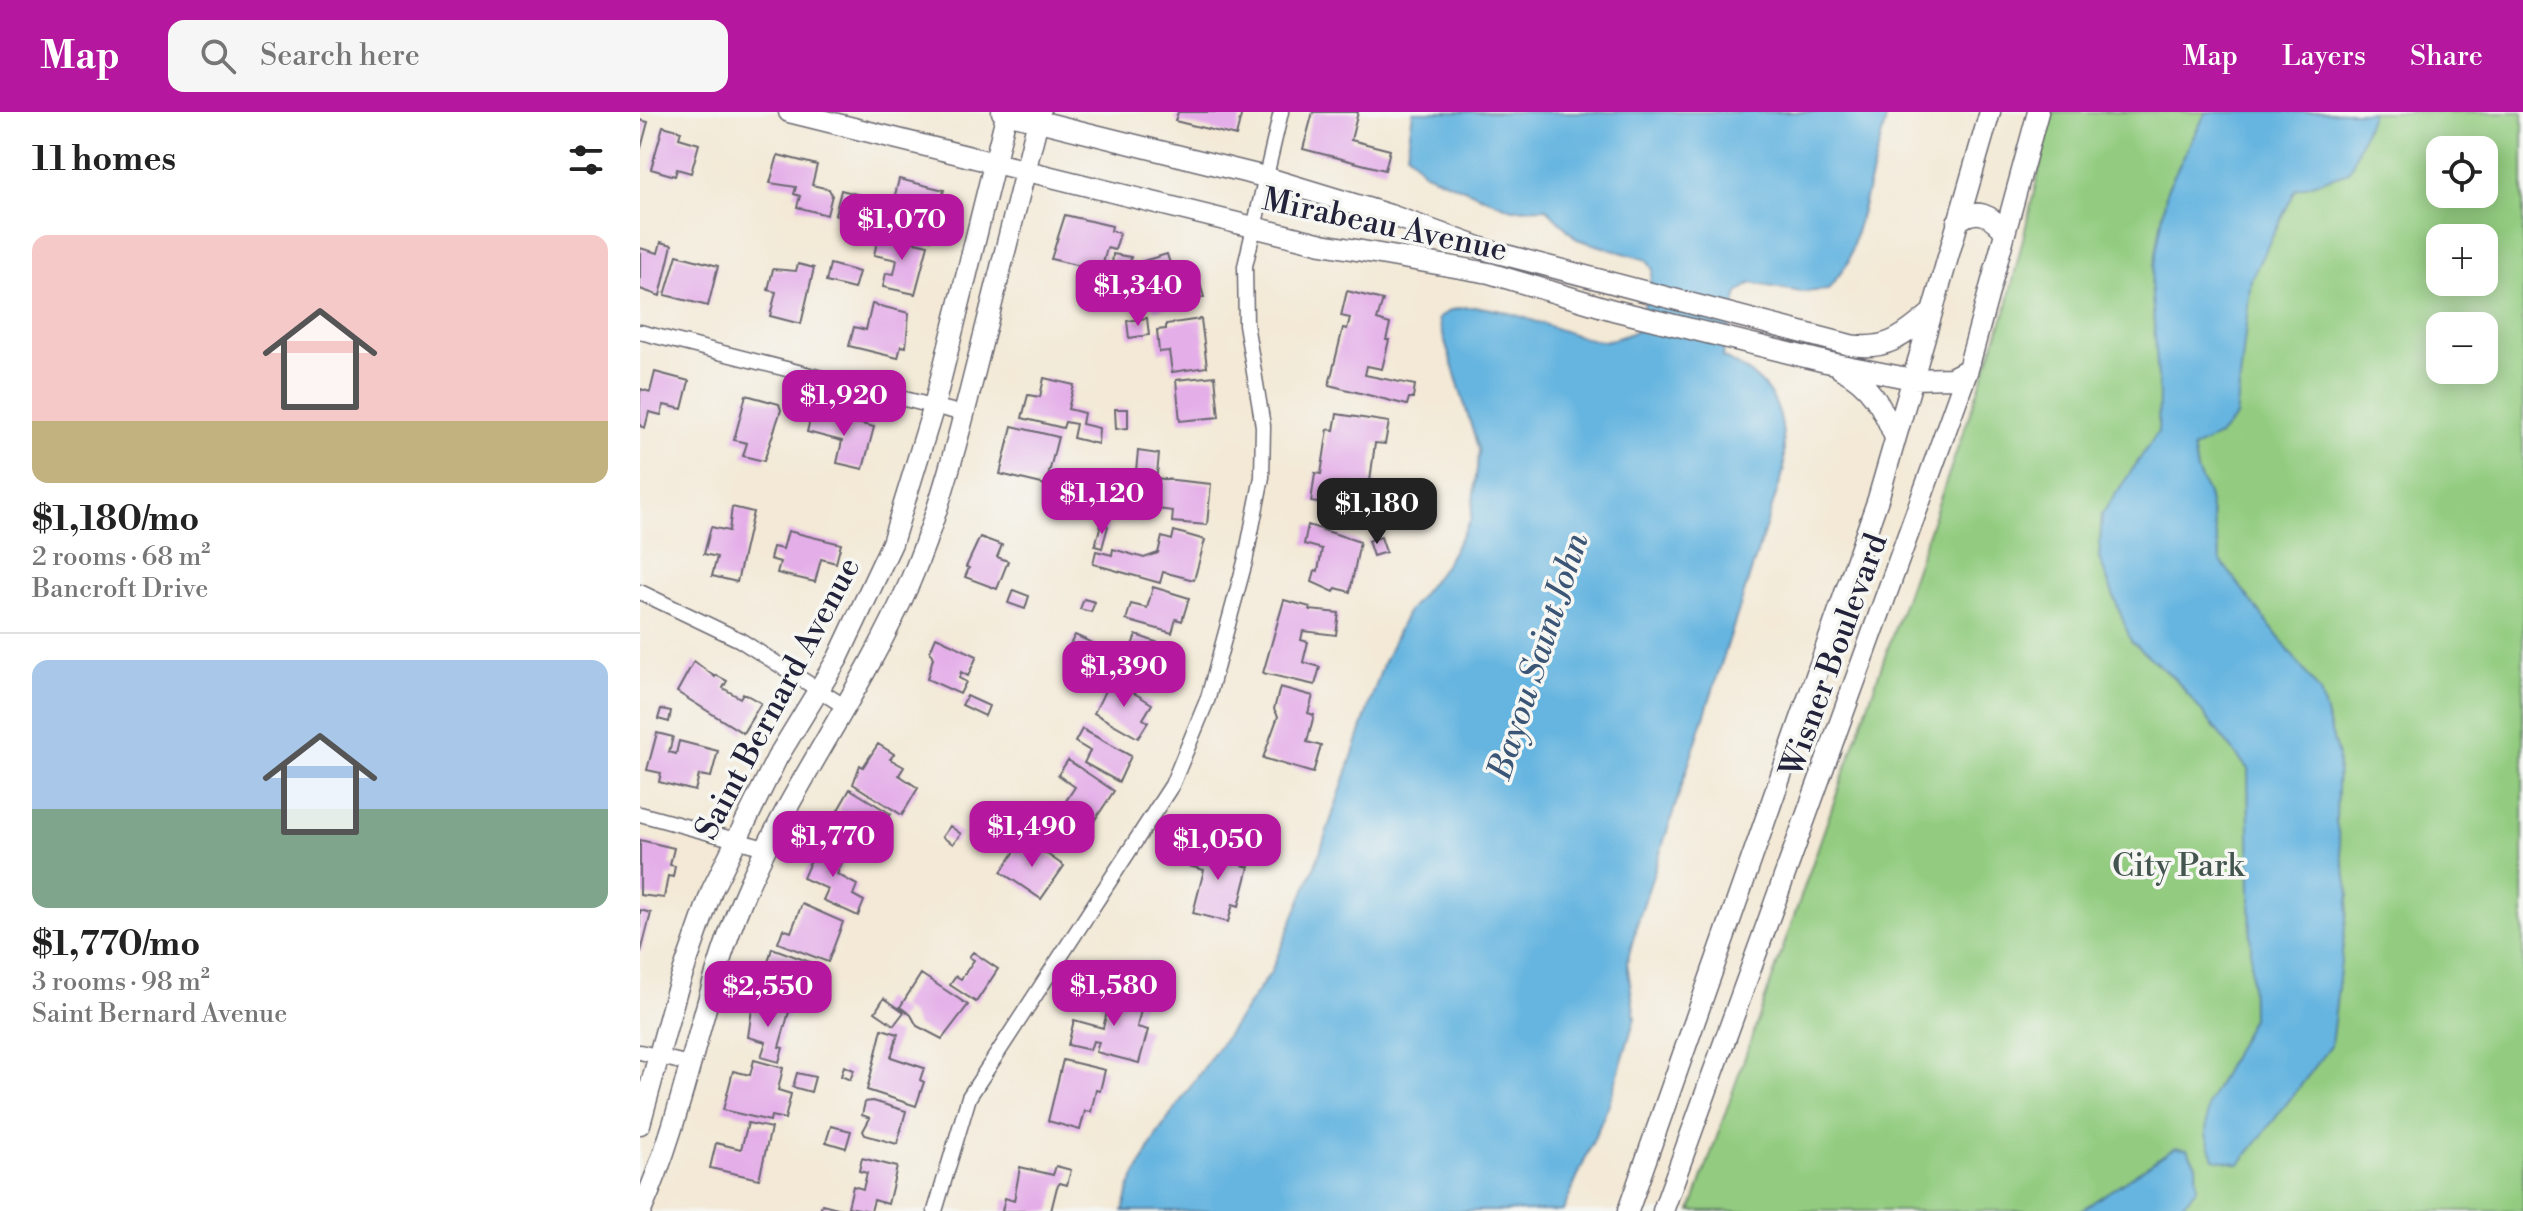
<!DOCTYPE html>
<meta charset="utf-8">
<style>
body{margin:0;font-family:"Libre Bodoni",serif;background:#f6f6f6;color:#222;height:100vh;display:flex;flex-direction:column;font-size:30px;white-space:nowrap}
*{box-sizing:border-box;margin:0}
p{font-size:26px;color:#767676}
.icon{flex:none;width:44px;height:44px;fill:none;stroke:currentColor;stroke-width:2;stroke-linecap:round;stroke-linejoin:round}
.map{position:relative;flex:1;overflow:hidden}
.drawer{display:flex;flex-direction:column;background:#fff;width:640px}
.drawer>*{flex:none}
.controls{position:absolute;left:1786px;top:24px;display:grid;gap:16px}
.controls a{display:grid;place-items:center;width:72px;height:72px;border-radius:16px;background:#fff;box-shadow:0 4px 20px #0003;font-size:40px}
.price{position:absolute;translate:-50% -68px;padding:0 18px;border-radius:16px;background:#b5179e;color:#fff;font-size:26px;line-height:52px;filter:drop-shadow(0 2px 4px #0008)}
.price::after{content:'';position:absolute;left:50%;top:48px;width:24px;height:18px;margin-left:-12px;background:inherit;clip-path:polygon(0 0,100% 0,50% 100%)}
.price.selected{background:#222;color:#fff}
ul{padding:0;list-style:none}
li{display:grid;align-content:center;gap:16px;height:424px;padding:0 32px}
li+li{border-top:2px solid #e0e0e0}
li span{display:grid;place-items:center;height:248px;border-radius:16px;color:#555}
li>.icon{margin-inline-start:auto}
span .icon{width:144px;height:144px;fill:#fffc;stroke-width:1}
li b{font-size:34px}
h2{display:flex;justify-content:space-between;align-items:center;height:96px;padding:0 32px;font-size:34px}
header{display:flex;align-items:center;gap:48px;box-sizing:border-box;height:112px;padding:0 40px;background:#b5179e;color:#fff}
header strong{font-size:38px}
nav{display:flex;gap:44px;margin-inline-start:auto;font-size:28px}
.search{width:560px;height:72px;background:#f6f6f6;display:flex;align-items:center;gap:20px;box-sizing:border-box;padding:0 28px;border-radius:16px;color:#767676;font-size:30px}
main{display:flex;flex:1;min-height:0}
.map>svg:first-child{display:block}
</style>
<header>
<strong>Map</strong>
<div class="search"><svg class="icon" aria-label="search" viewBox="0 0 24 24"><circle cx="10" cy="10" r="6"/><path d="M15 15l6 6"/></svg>Search here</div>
<nav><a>Map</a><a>Layers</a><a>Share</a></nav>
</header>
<main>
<section class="drawer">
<h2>11 homes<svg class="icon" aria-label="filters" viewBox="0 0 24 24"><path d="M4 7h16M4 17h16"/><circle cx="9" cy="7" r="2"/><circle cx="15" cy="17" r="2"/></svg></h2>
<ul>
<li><span style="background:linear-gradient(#f6c9c9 75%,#c2b280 0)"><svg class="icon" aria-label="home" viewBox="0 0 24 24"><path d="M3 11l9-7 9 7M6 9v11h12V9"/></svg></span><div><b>$1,180/mo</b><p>2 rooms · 68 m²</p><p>Bancroft Drive</p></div></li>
<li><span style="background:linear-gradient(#a9c7e8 60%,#7fa58c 0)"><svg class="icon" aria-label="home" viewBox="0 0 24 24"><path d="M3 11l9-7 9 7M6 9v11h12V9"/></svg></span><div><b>$1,770/mo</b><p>3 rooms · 98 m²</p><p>Saint Bernard Avenue</p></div></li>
</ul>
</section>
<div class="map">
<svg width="1883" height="1099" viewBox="0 0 1883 1099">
<rect width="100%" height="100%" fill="#f6f6f2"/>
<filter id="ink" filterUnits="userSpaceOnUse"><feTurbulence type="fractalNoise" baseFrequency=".0125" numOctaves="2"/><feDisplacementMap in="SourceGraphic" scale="16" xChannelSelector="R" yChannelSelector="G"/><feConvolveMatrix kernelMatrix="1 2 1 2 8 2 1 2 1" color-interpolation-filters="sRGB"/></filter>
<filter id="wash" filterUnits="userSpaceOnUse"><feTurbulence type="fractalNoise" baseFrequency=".006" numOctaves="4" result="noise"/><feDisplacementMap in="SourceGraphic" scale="32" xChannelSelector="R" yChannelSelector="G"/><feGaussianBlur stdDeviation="1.8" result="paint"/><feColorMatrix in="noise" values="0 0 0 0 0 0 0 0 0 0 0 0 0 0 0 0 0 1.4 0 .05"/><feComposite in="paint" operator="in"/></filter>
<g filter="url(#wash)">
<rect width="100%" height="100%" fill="#f3e9d6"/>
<path fill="#93cc80" stroke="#5a775e" stroke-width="2" fill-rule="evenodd" d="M1413,0h470v1099h-832l315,-901zM1800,38h44v44h-44zM1800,126h44v44h-44zM1800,214h44v44h-44z"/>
<path fill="#66b5e0" stroke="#446c8e" stroke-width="2" d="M773,0h475l-40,151 -20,27 -27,2 -50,-9 -13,10 -16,64c56,26 63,55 62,113l-146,451 -11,41 8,56 -26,86 -46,107h-440l7,-25 26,-50 115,-164 47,-114 65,-194 23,-50 39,-49 26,-46 8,-68 -41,-132c37,-35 118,17 163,22 11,1 26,-7 36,-10l16,-61 -6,-10 -70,-21 -31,-31 -34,1 -87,-36 -18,-20z
M1566,0h166l-23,60 -53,17 -45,90 -15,138 -17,19 -26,12 4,23 11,23 13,67 99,131 18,64 -2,65 13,73 -18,152 -91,118 -26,-5 -8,-25 2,-30 44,-86 -4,-249 -71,-88 -46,-40 -32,-83 3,-44 56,-82 1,-39 -8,-110 16,-94z
M1534,1036l13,1 9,15 1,24 -19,23h-98z"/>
<g id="blocks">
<path fill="#e4aee8" d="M538,0h64l-6,24 -61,-15z
M673,0h45l-7,28 39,10 -5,20 -82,-21z
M0,8l8,2 -7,26 -1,-1z
M23,14l18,5 -2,7 20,6 -8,29 -14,-4 -2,7 -24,-7z
M138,43l39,10 -5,20 17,4 3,6 -5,20 -30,-8 3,-11 -6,-2 2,-7 -26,-4z
M259,67l45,11 -13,50 -49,-12 5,-20 15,4 3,-14 -10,-3z
M201,78l39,10 -7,25 -38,-10z
M425,103l47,11 -1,5 9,2 -5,17 -8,-2 -6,23 -50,-12z
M239,122l49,11 -13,49 -32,-7 3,-14 8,1 3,-14 -23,-5z
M21,130l11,3 -12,51 -20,-7v-41l18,5z
M473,142l18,3 -3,21 -17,-2z
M527,142l7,23 22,-6 8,26 -50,14 -14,-49z
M37,143l41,11 -10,40 -43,-11z
M158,152l16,4 -13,56 -31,-8 6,-24 -8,-2 5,-21 23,2z
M190,152l29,8 -5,17 -28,-7z
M707,179l36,9 -6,20 13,4 -4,16h3l-7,29 -15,-3 -2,9 50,10 -2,13h-4l-2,7 -78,-20 14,-57 4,1 3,-11 -9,-2z
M232,192l37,9 -3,34 -5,-1 -3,12 -49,-12 5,-19 12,3z
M507,206l2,17 -20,3 -2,-17z
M561,207l6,48 -35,5 -3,-21 -10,1 -2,-22 9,-1v-5z
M15,260l34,9 -7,28 -18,-4 -3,10 -12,-3 -4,16 -5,-2v-33l1,-4 9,3z
M575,264l4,41 -39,4 -4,-41z
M404,266l30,7 -6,24 16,4 -2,11 17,4 -1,16 -25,-6 3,-14 -11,-2 -2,6 -41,-10 6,-23 12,2z
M106,283l33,9 2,6 -17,51 -21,-5 4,-13 -13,-3z
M475,297h13v19l-12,1z
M172,300l62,15 -11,42 -26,-6 5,-22 -35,-9z
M697,302l52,8 -4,22 -10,-1 -5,38 6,1 -5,30 -60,-10 4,-29 6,1 7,-45 6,1z
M372,314l46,11 -12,48 -46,-11z
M498,339l21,3 -2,20 -21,-3z
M473,364l16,4 -4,15 7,2 -5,18 -23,-6z
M505,365l66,7 -4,41 -35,-3 1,-11 -31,-4z
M92,395l21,5 -16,70 -25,-6 5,-19 -13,-3 7,-27 18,4z
M461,412l7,2 -6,22 -7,-2z
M668,413l52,17 -10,50 -14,-4 -2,4 -22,-10 3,-12 3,1 4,-22 -18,-5z
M148,419l53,13 -5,19 -15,-4 -6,23 -38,-9 3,-11 -10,-3 3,-12 10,2z
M534,419l31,9 -11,40 -31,-8 -3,11 -67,-19 3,-13 16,4 1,-6 31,9 14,-5 4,-16 10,3z
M340,425l22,8 -5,12 11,4 -11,28 -32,-12 4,-9 -3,-1z
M741,425l5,15 -13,4 -5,-15z
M513,475l36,11 -7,23 -6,-2 -4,14 -46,-13 5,-16 16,4z
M373,478l16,6 -4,13 -17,-6z
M444,487l11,3 -4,10 -11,-3z
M644,488l26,7 -1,3 30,3 -3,22 -33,-4 -2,9 7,2 -5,20 17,5 -5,18 -52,-12z
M435,523l37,17 -7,14 -38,-16z
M496,523l40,14 -13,34 -52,-18 6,-17 12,5z
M296,525l41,19 -9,20 -7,-4 -2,6 7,4 -6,12 -33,-15 6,-21 -3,-7z
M54,549l21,16 1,-2 11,6 -4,7 17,10 3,-5 18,10 -18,30 -66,-41z
M471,567l41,25 -9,15 5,3 -10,16 -44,-25z
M640,575l33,9 -5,17 6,2 -7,27 14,4 -8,27 -50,-15 15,-42 -4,-7z
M327,584l22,10 -4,10 -23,-11z
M21,597l10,2 -2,11 -11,-3z
M442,617l49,27 -12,26 -35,-19 6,-12 -15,-9z
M17,621l16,4 -4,15 7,2 3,-13 39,10 -7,26 -12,-2 -4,16 -36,-9 2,-9 -14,-3z
M238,632l16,10 -4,5 14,8 -5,8 19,13 -16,27 -49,-31 7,-19 3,2z
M428,648l46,31 -24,36 -4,-3 -7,11 -21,-14 -8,12 -21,-13 10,-15 17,11 19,-29 -17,-12z
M210,677l41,25 -20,33 -36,-22 7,-13 -4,-2z
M310,714l11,8 -8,10 -11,-7z
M384,726l40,28 -23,33 -40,-27z
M0,728l34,8 -4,17 5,1 -2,11 -5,-1 -4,22 -24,-3z
M179,729l27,12 -9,21 20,11 -4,10 11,6 -6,15 -35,-16 5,-11 -25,-11z
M554,733l50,13 -2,7 7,2 -10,39 -6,-2 -5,18 -35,-9 11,-43 -15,-4z
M162,792l41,18 -15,40 -50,-19 5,-14 8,3z
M0,798l11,3 -10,39 -1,-1z
M132,836l38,14 -6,16 7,2 -7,20 -12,-4 -3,9 -30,-10z
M333,840l25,17 -22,33 -26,-17 6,-9 5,3 13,-19 -5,-3z
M281,862l47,31 -26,34 -25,-13 -6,-11 -11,-8z
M464,874l40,11 -7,30 11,3 -9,33 -43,-11 3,-10 -6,-1 -3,9 -22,-5 6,-25 29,8 5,-20 -9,-2z
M244,886l20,14 -10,13 -19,-13z
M113,890l36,10 -10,35 4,1 -4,14 -18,-5 5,-15 -18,-5z
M242,917l16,5 -7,23 33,11 -4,12 4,2 -8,24 -49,-16z
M114,948l29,8 -5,22 13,4 -6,25 -14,-3 -1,5 -47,-11 10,-39 17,4z
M423,948l42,10 -5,21 -4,-1 -5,22 -6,-1 -5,19 -32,-9z
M204,954l10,4 -4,10 -9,-4z
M157,961l18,4 -4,15 -18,-5z
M233,989l33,10 -9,33 -32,-9 -2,-4 7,-13 -8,-3 3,-13z
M108,1011l23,5 -12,51 -49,-11 6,-25 25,6z
M191,1014l20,5 -5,17 -20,-6z
M222,1046l35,9 -9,37 -14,-4 -3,11 -23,-4 5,-21 10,3 4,-16 -8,-2z
M416,1054l15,4 -4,15 -7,-2 -3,4 -6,24h-49l3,-13 9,3 6,-34 33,8z
M182,1092l24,6v1h-26z"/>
</g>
</g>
<g filter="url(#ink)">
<use href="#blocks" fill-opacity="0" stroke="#6b6871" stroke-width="2"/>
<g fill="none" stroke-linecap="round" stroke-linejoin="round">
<g stroke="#6b6871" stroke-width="17">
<path id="street" d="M0,220l324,82
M0,480l100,48 107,68
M0,702l125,34
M0,940l49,12
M295,1099l34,-114 203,-312 36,-87 37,-136 17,-85 1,-51 -17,-102 -1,-58 36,-154"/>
</g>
<g stroke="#6b6871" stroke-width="23">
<path id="secondary" d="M149,0l533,132 167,29 124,37 213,52 86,17 39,-1 17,-9
M362,0l263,65 125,38 100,36 360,94c37,6 54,-9 81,-32
M1317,110c20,-16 34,-7 48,10
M1201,257c30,15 42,39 54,69
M0,1012l36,-131 36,-103 65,-132 61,-100 54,-115 42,-137 73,-294
M1,1099c45,-100 59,-209 101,-311 46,-110 119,-206 167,-316 31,-72 50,-149 69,-225 21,-82 41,-165 62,-247
M988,1099l250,-712 112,-387
M1023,1099l305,-842 70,-257"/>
</g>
<use href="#street" stroke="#fff" stroke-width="14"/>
<use href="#secondary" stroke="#fff" stroke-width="20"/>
</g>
</g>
<g text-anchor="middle" stroke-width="7" stroke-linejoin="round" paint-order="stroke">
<g font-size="32" fill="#22223b" stroke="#f6f6f2">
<text transform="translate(745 112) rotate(12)" y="11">Mirabeau Avenue</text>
<text transform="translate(1193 543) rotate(-70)" y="11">Wisner Boulevard</text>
<text transform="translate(137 586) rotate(-62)" y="11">Saint Bernard Avenue</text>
</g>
<g font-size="32" fill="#445550" stroke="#f6f6f2">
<text x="1538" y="764">City Park</text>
</g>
<g font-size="34" font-style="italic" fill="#3a5575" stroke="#f6f6f2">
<text transform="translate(897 544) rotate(-72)" y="12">Bayou Saint John</text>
</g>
</g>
</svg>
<div class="controls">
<a><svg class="icon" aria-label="locate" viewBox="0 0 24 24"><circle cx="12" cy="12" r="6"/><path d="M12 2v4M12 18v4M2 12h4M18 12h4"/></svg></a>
<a>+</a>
<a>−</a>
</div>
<b class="price" style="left:262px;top:150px">$1,070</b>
<b class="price" style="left:498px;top:216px">$1,340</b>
<b class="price" style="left:204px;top:326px">$1,920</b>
<b class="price" style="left:462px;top:424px">$1,120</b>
<b class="price selected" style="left:737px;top:434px">$1,180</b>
<b class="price" style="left:484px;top:597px">$1,390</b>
<b class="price" style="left:392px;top:757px">$1,490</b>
<b class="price" style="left:193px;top:767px">$1,770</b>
<b class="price" style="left:578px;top:770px">$1,050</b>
<b class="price" style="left:474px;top:916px">$1,580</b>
<b class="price" style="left:128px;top:917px">$2,550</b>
</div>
</main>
